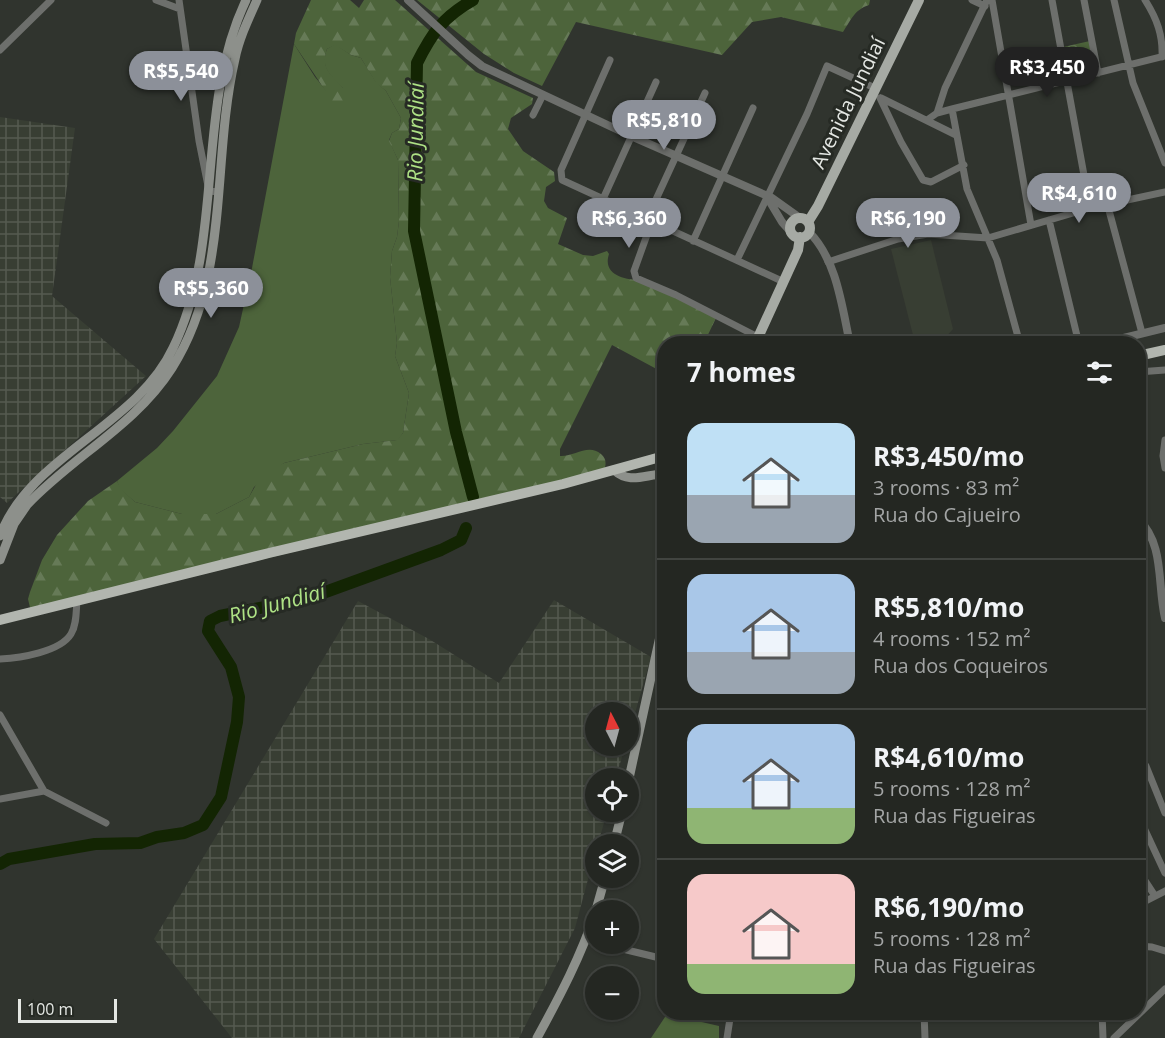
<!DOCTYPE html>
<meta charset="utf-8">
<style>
body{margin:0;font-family:"Open Sans",sans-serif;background:#2c2f2a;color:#f1f3f6;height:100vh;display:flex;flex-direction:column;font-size:22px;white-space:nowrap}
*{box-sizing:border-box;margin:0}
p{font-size:20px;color:#a3a5a5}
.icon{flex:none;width:33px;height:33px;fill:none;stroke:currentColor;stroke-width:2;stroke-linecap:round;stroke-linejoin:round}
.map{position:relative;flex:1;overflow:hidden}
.side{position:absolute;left:657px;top:336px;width:489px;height:684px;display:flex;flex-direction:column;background:#242722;border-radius:24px;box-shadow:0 2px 4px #0004,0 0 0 2px #414440}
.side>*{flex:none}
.needle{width:39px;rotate:354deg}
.controls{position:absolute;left:585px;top:702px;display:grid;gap:12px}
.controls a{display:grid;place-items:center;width:54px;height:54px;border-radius:50%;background:#242722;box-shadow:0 2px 4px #0004,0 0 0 2px #414440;font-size:30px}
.scale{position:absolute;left:18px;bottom:15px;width:99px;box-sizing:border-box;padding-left:6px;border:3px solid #e4e7e3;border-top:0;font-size:16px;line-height:21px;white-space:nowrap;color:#e4e7e3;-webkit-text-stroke:4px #262a24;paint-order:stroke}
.price{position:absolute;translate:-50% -51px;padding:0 14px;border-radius:21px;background:#8c9099;color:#fff;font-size:20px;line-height:39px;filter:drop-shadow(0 2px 3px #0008)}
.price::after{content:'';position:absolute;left:50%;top:36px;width:18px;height:14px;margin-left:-9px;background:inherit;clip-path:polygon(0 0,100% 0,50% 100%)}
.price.selected{background:#222;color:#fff}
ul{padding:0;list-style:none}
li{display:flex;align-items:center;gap:18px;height:150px;padding:0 30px}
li+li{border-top:2px solid #414440}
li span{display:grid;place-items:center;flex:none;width:168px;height:120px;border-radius:18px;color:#555}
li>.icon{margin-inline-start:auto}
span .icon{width:72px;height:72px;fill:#fffc;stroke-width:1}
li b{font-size:26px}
h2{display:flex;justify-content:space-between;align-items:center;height:72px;padding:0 30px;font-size:26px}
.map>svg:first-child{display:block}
</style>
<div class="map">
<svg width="1165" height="1038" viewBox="0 0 1165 1038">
<defs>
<pattern id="industrial-grid" width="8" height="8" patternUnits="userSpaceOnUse" patternTransform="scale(1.5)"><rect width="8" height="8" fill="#383e33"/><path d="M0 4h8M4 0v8" fill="none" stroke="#555a50"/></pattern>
<pattern id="forest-firs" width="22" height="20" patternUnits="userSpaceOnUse" patternTransform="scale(1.5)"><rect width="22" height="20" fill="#4d643b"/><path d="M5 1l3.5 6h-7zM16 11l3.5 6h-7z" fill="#667a57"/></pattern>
<pattern id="park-crowns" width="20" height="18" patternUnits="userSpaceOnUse" patternTransform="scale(1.5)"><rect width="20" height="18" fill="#4d643b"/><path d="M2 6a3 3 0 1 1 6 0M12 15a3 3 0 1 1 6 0" fill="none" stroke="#667a57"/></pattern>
</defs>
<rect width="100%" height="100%" fill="#30342e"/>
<path fill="#383e33" d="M931,240l22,89 -9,10 -31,-4 -22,-86z"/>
<path fill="url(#industrial-grid)" d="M0,117l75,11 -23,168 94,80 -139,127 -7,-6z
M554,600l97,57 -22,77 -1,-22h-32v34h29l-9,32h-20v34h11l-9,32h-2l-1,9 -20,75 -56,110h-287l-78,-99 204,-338 71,38 70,44z"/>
<path fill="#4d643b" d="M294,44l21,33 14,17 14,-6c-13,-13 -23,-20 -16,-39l8,-5 16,11 10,3 15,24 10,9 15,27 -2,11 -7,4 -3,7 9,20 1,61 -2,16 -5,14 -2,26 7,66 -2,13 14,37 -6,40 -5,7 -35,4 -79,19 -30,24 -5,10 -33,17h-34l-47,-12 -15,-13 -3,-8 40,-33 16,-17 44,-55 22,-49 13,-59z
M667,1014l52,12v12h-68z"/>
<path fill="url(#forest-firs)" d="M311,0h39l9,8 5,-8h31l81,72 57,26 -1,6 -21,14 -3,11 15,22 31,21 1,9 -9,6 -2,14 4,7 19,10 -9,26 25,11 10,1 14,-5 2,3c-7,21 16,26 32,26l75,38 -12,25h-22l-4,-2 -2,2 -12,1v29l-52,-28 -52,104v7c14,1 28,-13 41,-2 6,5 5,11 3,17l-198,53 -374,92 -4,-17 2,-7 12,-32 15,-25 31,-34 29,-20 4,8 14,13 47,12h34l33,-17 12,-21 23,-13 79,-19 34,-4 6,-7 6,-40 -14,-37 2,-13 -7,-66 2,-26 5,-14 2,-16 -1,-61 -9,-19 3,-8 7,-4 2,-11 -15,-27 -10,-8 -15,-25 -10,-3 -16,-10 -8,4c-10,29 20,30 23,54l-7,2h-8l-41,-61 2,-11z
M417,0h453l-1,5c-15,5 -18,15 -26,27l-62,-15 -29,5 -30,33 -146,-33 -34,64 -28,-13 -30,-19z"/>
<path fill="url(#park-crowns)" d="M1090,41l6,29 -27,7 -6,-30z"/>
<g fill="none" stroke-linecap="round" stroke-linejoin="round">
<path stroke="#132503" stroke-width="12" d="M473,0c-30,17 -41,33 -56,63l-3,168 42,201 17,65
M0,864l9,-5 86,-15 45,-1 17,-6 27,-4 19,-8 18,-28 16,-75 2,-25 -8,-30 -23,-36 2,-10 10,-5 89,-18 132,-48 20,-10 5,-12"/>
<path stroke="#6d6f6c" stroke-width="7" d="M156,0l24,9
M179,0l20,141 10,50 10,1
M972,0l13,6
M992,0l39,225
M1052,0l38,208
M1084,0l14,73
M1114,0l19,83 32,80
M1145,0c12,19 18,35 17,57
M0,50l51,-50
M610,60l-49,110 1,10 222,102
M880,98l21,44 22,38 8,2 33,-17
M881,98l75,37
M952,109l15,80 30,71 23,84
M937,113l8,-25 42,-88
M533,115l10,-20
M927,120l10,-7 15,-4 213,-53
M603,199l53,-117
M1107,203l35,130
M647,219l58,-126
M1049,220l30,124
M652,221l-18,50 2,7 40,17 82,42
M693,241l60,-133
M737,260l70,-146 20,-48 48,22
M828,262l70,-23 30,-5 60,4 102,-30 75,-16
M1138,372l27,-2
M1165,440l-2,16 2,12
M0,659c20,-1 60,-7 71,-25 6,-10 5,-23 6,-34
M0,715l44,76
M1138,761h4l4,5 19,47
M0,799l44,-8 62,32
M1138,815l27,58
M1138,870l17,26
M1138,905l27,-14
M602,944l62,15
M1138,946l14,1 13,4
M924,1012l1,26
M1102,1012l1,26
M727,1038l4,-26
M1114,1038l51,-49"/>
<path stroke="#6d6f6c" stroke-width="8" d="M408,0l60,55 14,11 149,70 141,62 28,20
M767,197l15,25 9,10
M809,232c28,28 33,75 41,112
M1099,344l66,-16
M1138,519c27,25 19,65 27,99"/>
<path stroke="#8d908b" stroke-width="9" d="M614,470c16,15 32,4 50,4
M0,536c29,-80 137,-110 173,-188 53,-110 21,-238 73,-348
M0,560l14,-36 13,-19c45,-48 109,-80 145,-137 59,-93 39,-206 63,-309 4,-20 13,-39 22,-59
M628,783l36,-165
M614,844l8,-32
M596,910l9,-32
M537,1038c24,-44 43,-80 59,-127"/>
<path stroke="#a6aaa4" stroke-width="10" d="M790 228a10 10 0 1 1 20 0a10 10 0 1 1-20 0Z
M808,222l10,-16 101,-206
M755,344l43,-94 2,-13"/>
<path stroke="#b2b6af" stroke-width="10" d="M1138,356l27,-6
M0,620l269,-67 294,-69 101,-28"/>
</g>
<g text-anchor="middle" stroke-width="6" stroke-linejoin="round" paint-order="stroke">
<g font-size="20" fill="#e4e7e3" stroke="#262a24">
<text transform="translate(848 103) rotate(-64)" y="7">Avenida Jundiaí</text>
</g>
<g font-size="21" font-style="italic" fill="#aee285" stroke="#262a24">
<text transform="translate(416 132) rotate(-89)" y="7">Rio Jundiaí</text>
<text transform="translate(277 604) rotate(-15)" y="7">Rio Jundiaí</text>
</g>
</g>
</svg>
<div class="controls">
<a><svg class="needle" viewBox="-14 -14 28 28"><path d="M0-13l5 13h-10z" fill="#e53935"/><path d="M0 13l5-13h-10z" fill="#a3a5a5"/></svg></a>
<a><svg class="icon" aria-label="locate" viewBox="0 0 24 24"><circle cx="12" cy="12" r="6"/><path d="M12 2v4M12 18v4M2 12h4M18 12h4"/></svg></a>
<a><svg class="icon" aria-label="layers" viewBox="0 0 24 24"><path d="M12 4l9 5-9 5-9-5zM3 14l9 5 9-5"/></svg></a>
<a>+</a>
<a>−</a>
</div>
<div class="scale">100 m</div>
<b class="price selected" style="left:1047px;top:98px">R$3,450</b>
<b class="price" style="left:181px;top:102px">R$5,540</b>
<b class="price" style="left:664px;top:151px">R$5,810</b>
<b class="price" style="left:1079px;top:224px">R$4,610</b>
<b class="price" style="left:629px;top:249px">R$6,360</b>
<b class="price" style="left:908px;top:249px">R$6,190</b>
<b class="price" style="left:211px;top:319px">R$5,360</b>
<section class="side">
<h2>7 homes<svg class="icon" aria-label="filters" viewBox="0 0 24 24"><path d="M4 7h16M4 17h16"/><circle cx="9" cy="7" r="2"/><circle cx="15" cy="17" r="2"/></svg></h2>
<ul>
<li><span style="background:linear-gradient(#bfe0f5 60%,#9aa5b1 0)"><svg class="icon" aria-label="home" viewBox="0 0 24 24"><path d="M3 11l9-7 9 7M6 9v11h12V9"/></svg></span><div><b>R$3,450/mo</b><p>3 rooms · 83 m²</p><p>Rua do Cajueiro</p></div></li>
<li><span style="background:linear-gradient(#a9c7e8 65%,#9aa5b1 0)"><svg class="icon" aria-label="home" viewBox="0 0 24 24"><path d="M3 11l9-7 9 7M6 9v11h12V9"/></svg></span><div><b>R$5,810/mo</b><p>4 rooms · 152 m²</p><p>Rua dos Coqueiros</p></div></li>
<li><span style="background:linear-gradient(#a9c7e8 70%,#8fb573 0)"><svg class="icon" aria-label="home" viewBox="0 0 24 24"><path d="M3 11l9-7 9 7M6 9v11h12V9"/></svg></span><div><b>R$4,610/mo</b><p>5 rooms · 128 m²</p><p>Rua das Figueiras</p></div></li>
<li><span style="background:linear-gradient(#f6c9c9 75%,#8fb573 0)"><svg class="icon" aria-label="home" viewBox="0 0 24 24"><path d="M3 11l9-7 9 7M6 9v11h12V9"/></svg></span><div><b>R$6,190/mo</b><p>5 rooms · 128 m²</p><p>Rua das Figueiras</p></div></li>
</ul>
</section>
</div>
